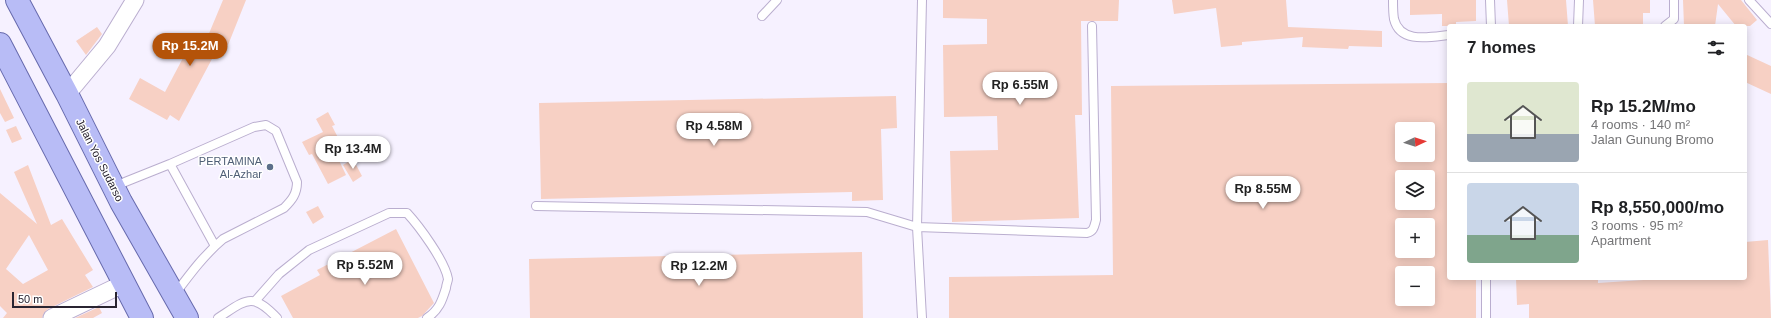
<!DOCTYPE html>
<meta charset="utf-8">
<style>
body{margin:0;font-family:Arial,sans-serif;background:#f6f6f6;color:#202124;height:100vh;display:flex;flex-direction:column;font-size:15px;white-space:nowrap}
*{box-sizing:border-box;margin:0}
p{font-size:13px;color:#757577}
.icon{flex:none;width:22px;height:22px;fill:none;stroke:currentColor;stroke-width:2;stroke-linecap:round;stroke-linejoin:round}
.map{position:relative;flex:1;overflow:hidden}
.drawer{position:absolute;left:1447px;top:24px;width:300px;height:256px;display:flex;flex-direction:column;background:#fff;border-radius:4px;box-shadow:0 2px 10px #0003}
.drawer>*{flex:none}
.needle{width:26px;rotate:86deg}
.buttons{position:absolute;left:1395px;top:122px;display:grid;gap:8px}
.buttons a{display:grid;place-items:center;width:40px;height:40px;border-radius:4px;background:#fff;box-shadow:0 2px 10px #0003;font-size:20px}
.scale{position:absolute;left:12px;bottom:10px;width:105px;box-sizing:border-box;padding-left:4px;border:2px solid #292431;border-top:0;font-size:11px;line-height:14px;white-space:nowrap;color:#292431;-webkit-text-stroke:3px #fff;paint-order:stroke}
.price{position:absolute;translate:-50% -34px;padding:0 9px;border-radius:14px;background:#fff;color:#222;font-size:13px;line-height:26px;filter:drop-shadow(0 1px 2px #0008)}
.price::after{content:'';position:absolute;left:50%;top:24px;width:12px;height:9px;margin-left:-6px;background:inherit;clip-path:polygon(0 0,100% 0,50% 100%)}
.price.selected{background:#b45309;color:#fff}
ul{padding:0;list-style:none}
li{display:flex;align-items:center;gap:12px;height:100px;padding:0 20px}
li+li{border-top:1px solid #e0e0e0}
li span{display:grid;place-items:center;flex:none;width:112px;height:80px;border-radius:4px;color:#555}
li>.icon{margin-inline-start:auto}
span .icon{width:48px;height:48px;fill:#fffc;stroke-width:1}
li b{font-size:17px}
h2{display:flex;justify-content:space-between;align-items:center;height:48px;padding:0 20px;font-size:17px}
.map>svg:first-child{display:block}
</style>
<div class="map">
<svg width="1771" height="318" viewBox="0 0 1771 318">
<rect width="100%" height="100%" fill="#f6f1ff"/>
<path fill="#f7d0c4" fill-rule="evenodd" d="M223,0h23l-18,45 -7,-3 -42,79 -9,-6 -3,5 -38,-21 11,-21 25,14 29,-55 11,6z
M943,0h176l-1,21h-37l1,94h-7l4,103 -127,4 -2,-71 48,-1 -1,-34 -53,1 -1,-72 44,-1v-25l-44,-1z
M1172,0h114l2,27 94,4v16l-33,-1 -1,3 -46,-2 1,-10 -61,5v3l-21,2 -5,-39 -42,6z
M1410,0h66v21l-20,1v4h-14v-12l-32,1z
M1507,0h59l2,26h-59z
M1593,0h57v13h-7v13h-48z
M1683,0h58l16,20 -7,6h-14l-18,-22 -3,22h-31z
M97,27l5,7 -16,21 -10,-14z
M1745,54l26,12v28l-26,-12z
M1449,83v195h27v40h-527v-41l164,-2 -2,-189zM1402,129h26v26h-26zM1402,177h26v26h-26zM1402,225h26v26h-26zM1402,273h26v26h-26z
M0,89l14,29 -9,4 -5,-9z
M896,96l1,32 -16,1 2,71 -31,1v-9l-311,7 -2,-96z
M328,112l7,13 -3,1 15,29 -8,4 -3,-5 10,21 -18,9 -16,-30 -3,1 -7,-13 21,-10 -7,-13z
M16,126l6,13 -10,4 -6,-13z
M353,159l9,17 -9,6 -10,-17z
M28,165l23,60 11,-6 31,51 -8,5 8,12 -45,22 -4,4 -2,5h-39l4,-5 -7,-7v-113l37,31 -23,-52zM29,235l19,35 -25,14 -17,-15z
M318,206l6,11 -11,7 -7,-12z
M396,229l38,74 -12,13 -4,2h-125l-12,-22 39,-21 -3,-5z
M1768,240l3,78h-242v-14l-12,1 -1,-27h82v5l76,-5h71v-36z
M862,252l1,66h-333l-1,-59z
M99,307l3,6 -9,5h-18z"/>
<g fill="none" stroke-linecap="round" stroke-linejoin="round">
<g stroke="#baaecf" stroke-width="10">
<path id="lane" d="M922,0l-5,227 5,91
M1393,0c0,6 0,13 1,19 6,25 36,18 55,16
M1490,0l1,26
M1749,0l22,24
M762,16l15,-16
M1578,26l1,-26
M1665,26l9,-7v-19
M170,164l45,82
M115,186l55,-22 84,-37 12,-2 10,6 21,51c0,12 -5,18 -13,26l-61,31c-19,16 -33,35 -48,55
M536,206l331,6 50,15 170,6c7,-2 7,-6 9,-13l-4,-194
M1486,278v40
M256,300l23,-26 30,-24 80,-37h18c12,13 38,48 41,66 0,2 -2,6 -2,9 -4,13 -7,22 -19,30
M218,318c28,-18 34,-27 59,0"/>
</g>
<g stroke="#baaecf" stroke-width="19">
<path id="street" d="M67,94l40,-48 28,-46
M52,318l71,-34"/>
</g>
<g stroke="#676aad" stroke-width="24">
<path id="primary" d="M17,0l50,94 54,108 66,116
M0,44l142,274"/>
</g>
<use href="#lane" stroke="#fff" stroke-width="8"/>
<use href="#street" stroke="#fff" stroke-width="17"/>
<use href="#primary" stroke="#b8bcf6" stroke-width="22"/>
</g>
<circle fill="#5c6f8a" stroke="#fff" stroke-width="1.5" cx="270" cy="167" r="4"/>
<g text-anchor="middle" stroke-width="3" stroke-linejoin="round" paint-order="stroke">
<g font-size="11" fill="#292431" stroke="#fff">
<text transform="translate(100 160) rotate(63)" y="4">Jalan Yos Sudarso</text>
</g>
<g font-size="11" fill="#4e5e75" stroke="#fff" text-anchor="end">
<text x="262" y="165">PERTAMINA<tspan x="262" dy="13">Al-Azhar</tspan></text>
</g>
</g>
</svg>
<div class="buttons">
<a><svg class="needle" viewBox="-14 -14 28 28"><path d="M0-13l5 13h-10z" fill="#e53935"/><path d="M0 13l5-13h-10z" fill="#757577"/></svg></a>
<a><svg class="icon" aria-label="layers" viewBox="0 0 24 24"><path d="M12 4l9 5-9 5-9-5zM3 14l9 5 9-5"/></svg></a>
<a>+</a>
<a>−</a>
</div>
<div class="scale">50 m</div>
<b class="price selected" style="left:190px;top:67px">Rp 15.2M</b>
<b class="price" style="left:1020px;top:106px">Rp 6.55M</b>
<b class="price" style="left:714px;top:147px">Rp 4.58M</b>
<b class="price" style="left:353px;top:170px">Rp 13.4M</b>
<b class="price" style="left:1263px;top:210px">Rp 8.55M</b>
<b class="price" style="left:365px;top:286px">Rp 5.52M</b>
<b class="price" style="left:699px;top:287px">Rp 12.2M</b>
<section class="drawer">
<h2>7 homes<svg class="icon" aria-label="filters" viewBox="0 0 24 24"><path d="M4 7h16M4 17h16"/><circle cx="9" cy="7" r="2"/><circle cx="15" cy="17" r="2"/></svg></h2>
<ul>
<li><span style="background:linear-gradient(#dfe7d0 65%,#9aa5b1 0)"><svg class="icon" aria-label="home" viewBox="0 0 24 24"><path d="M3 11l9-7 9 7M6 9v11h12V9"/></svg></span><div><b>Rp 15.2M/mo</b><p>4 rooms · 140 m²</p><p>Jalan Gunung Bromo</p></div></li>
<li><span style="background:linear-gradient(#c9d6e8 65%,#7fa58c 0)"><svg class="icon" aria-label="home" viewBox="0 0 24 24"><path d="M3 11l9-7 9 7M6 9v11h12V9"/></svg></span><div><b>Rp 8,550,000/mo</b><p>3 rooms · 95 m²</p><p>Apartment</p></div></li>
</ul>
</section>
</div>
